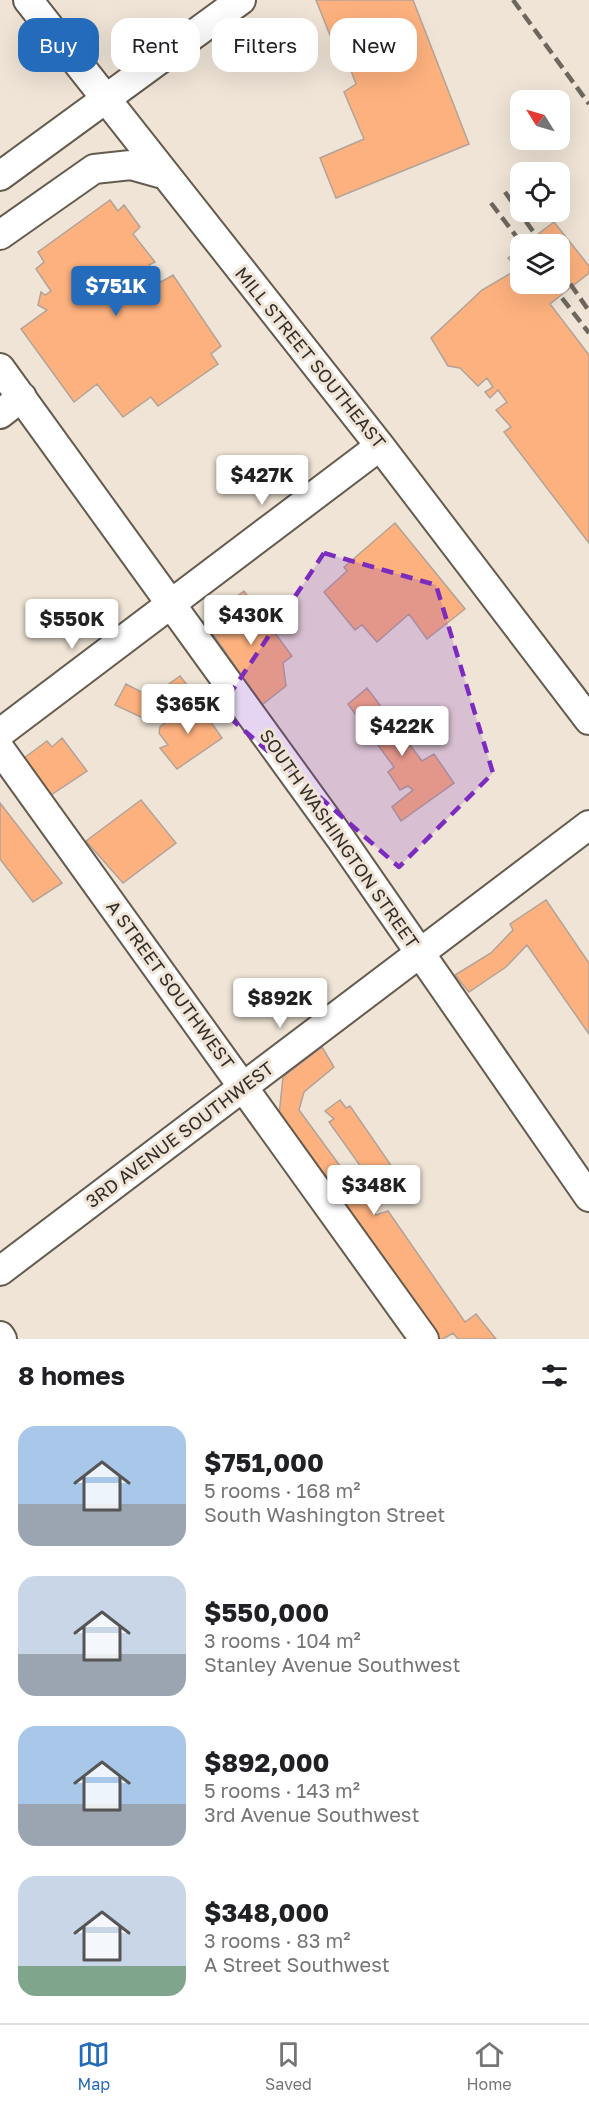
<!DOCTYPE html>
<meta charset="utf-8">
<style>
body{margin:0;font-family:"Golos Text",sans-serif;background:#f2f2f2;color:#202124;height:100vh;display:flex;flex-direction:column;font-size:22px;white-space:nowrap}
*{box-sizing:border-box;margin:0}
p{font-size:20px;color:#757577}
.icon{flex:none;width:33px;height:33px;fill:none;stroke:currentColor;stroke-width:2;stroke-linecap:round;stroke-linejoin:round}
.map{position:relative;height:1339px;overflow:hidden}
.drawer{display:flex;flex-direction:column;background:#fff;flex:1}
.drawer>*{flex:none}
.banner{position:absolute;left:18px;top:18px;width:554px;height:54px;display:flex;gap:12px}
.needle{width:39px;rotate:307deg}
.fabs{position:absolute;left:510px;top:90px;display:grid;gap:12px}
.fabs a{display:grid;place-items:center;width:60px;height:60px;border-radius:12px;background:#fff;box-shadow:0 6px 24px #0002;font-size:30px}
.price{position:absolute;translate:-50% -51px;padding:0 14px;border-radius:6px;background:#fff;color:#222;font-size:20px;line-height:39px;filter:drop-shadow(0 2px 3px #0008)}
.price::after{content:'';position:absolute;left:50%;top:36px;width:18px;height:14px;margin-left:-9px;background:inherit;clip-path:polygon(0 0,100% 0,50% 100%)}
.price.active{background:#246bbb;color:#fff}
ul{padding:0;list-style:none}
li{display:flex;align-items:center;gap:18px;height:150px;padding:0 18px}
li span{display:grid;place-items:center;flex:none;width:168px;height:120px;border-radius:18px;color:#555}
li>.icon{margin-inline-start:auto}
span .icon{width:72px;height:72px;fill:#fffc;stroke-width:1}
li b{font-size:26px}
h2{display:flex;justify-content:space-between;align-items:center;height:72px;padding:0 18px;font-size:26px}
.pill{padding:0 21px;border-radius:18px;background:#fff;box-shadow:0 6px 24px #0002;font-size:21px;line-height:54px}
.pill.active{background:#246bbb;color:#fff}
.dock{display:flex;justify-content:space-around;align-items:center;height:84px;border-top:2px solid #e0e0e0;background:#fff;font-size:16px;color:#757577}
.dock a{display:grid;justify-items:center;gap:3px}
.dock .active{color:#246bbb}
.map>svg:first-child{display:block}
</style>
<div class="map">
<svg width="589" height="1339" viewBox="0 0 589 1339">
<rect width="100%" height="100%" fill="#efe4d6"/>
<path fill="#fdb17e" stroke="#b2a399" stroke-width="1.5" d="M316,0h97l56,144 -133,54 -16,-40 44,-19 -20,-47 12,-8 -9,-24 -6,3z
M110,200l8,11 6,-6 16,22 -7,7 22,28 -6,3 6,10 6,7 12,-7 48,71 -10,8 7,10 -60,42 -7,-9 -28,20 -26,-33 -23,18 -53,-73 26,-19 -9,-5 3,-13 4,3 6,-4 -15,-22 8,-7 -6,-10z
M554,222l35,44v7l-39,31 39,51v188l-85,-111 7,-5 -15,-17 11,-8 -9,-12 -8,8 -5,-6 8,-5 -6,-9 -9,8 -18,-18 -12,-2 -17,-28 51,-48 36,-21 -10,-11 12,-10v36h40v-40h-35z
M395,523l70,86 -38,30 -18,-25 -32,28 -15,-17 -7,5 -31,-38 23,-21 -3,-4z
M244,591l48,65 -9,7 3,23 -24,19 -58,-84z
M180,676l11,14 -35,28 -9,-4 -2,5 -30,-14 11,-21 25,13z
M367,688l55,73 12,-7 20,29 -53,38 -9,-14 21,-17 -5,-4 -8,4 -12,-18 6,-5 -46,-63z
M195,699l27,39 -45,31 -17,-21 8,-3 -9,-12 1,-6z
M62,738l25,33 -36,24 -31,-34 27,-20 5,6z
M141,800l35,43 -53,40 -37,-42z
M0,803l62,80 -29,19 -33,-43z
M546,900l43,63v71l-62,-89 -21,22 -37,25 -14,-17 36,-22 22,-23 -3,-6z
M322,1047l12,20 -30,25 -5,18 77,105 12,-4 77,111 11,-8 20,25h-38l-5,-6 -10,6h-9l-155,-224 4,-38z
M340,1100l6,8 4,-2 56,81 -16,12 -6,-8 -3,4 -52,-73 5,-3 -9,-8z"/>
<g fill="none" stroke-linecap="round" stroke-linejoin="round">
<g stroke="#645b4f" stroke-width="32">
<path id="minor" d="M28,0l352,446 209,274
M0,176l241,-176
M0,235l94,-66 37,-4 32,9
M0,368l341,471 248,358
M0,414l22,-17
M0,733l380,-287
M0,749l424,590
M0,1271l589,-446
M0,1336l2,3"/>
</g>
<use href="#minor" stroke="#fff" stroke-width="28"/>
<path stroke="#6e675f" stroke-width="4.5" stroke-dasharray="12 6" stroke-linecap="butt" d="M513,0l76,104
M505,192l37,52
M491,203l31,41
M560,269l29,42
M551,284l38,49"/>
</g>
<path fill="#7b2cbf" fill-opacity="0.2" stroke="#7b2cbf" stroke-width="4.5" stroke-dasharray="12 8" stroke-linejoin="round" d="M324,553l112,32 57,188 -94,94 -179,-158z"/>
<g text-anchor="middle" stroke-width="6" stroke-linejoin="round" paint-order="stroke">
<g font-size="18" fill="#322e29" stroke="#efe4d6">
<text transform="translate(310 358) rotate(51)" y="6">MILL STREET SOUTHEAST</text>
<text transform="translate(339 839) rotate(55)" y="6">SOUTH WASHINGTON STREET</text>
<text transform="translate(170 985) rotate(54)" y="6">A STREET SOUTHWEST</text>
<text transform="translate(180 1135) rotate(-37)" y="6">3RD AVENUE SOUTHWEST</text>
</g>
</g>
</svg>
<div class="fabs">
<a><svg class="needle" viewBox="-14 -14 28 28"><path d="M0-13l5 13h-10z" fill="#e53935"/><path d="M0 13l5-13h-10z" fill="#757577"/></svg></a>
<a><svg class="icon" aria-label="locate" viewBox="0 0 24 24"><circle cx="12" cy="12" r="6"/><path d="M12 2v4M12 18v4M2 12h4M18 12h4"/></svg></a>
<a><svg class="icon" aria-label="layers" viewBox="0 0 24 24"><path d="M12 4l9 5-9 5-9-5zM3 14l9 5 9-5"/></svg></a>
</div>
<b class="price active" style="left:116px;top:317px">$751K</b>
<b class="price" style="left:262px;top:506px">$427K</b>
<b class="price" style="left:251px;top:646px">$430K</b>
<b class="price" style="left:72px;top:650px">$550K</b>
<b class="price" style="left:188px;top:735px">$365K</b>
<b class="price" style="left:402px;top:757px">$422K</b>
<b class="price" style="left:280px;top:1029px">$892K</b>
<b class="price" style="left:374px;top:1216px">$348K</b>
<div class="banner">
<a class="pill active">Buy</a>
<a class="pill">Rent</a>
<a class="pill">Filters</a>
<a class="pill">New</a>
</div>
</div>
<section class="drawer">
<h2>8 homes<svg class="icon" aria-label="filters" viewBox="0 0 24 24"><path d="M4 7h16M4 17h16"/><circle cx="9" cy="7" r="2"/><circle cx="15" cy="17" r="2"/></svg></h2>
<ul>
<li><span style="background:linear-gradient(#a9c7e8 65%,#9aa5b1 0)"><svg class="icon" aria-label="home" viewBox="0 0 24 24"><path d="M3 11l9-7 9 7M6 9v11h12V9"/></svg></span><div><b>$751,000</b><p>5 rooms · 168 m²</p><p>South Washington Street</p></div></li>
<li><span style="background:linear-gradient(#c9d6e8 65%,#9aa5b1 0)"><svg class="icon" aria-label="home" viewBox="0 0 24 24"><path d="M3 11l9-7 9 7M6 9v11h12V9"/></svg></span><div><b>$550,000</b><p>3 rooms · 104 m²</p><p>Stanley Avenue Southwest</p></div></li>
<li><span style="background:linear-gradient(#a9c7e8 65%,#9aa5b1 0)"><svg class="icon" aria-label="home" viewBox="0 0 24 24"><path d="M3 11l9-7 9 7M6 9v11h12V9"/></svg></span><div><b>$892,000</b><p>5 rooms · 143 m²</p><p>3rd Avenue Southwest</p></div></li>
<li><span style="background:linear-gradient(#c9d6e8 75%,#7fa58c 0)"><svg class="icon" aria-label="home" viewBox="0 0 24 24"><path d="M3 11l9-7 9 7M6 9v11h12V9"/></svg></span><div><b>$348,000</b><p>3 rooms · 83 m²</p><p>A Street Southwest</p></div></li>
</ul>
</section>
<nav class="dock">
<a class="active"><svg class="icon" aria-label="map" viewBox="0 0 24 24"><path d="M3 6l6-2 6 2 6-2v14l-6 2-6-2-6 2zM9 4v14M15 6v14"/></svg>Map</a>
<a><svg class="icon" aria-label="saved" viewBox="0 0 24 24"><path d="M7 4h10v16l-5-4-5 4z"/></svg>Saved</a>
<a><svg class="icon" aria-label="home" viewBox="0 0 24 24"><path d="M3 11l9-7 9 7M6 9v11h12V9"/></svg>Home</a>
</nav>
